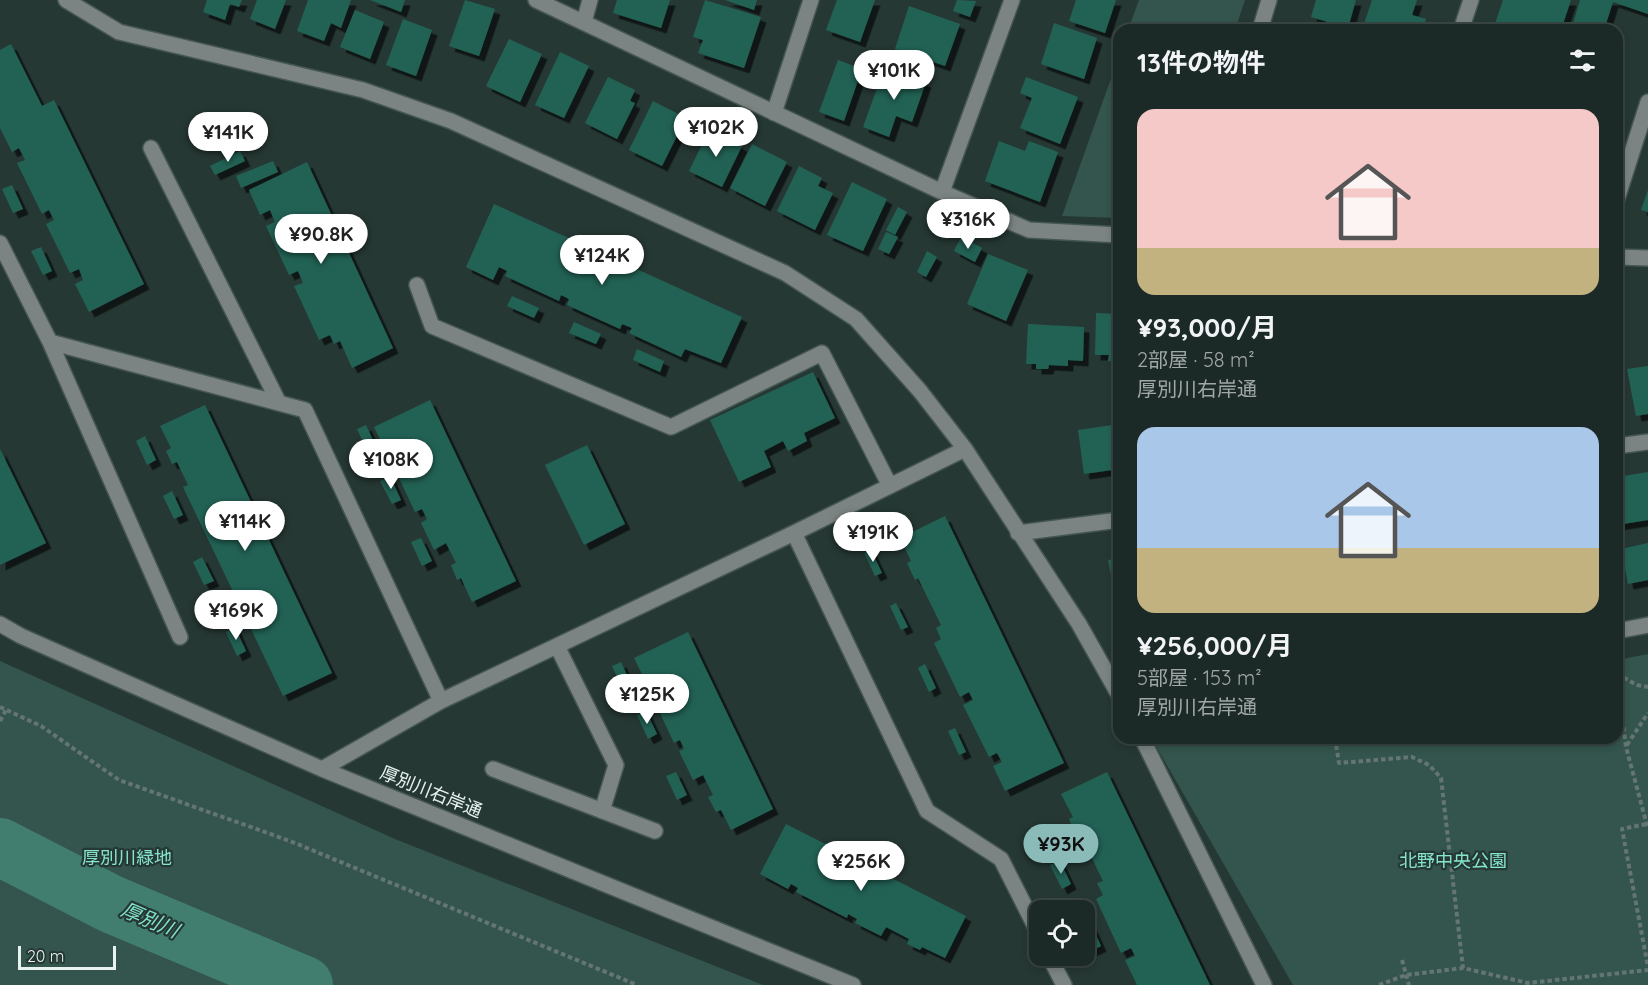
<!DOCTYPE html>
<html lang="ja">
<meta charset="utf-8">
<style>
body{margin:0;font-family:Quicksand,"Noto Sans JP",sans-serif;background:#25322f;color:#f1f3f6;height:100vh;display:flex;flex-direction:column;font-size:22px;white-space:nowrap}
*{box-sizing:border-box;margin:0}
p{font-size:20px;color:#a0a7a7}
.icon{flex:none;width:33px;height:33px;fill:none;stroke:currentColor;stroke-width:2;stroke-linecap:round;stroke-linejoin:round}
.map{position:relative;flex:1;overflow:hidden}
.panel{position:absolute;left:1113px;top:24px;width:510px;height:720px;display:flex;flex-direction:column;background:#1c2a27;border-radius:18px;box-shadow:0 3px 9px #0003,0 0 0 2px #3a4644}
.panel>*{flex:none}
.buttons{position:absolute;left:1029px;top:900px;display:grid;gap:12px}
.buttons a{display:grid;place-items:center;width:66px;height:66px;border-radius:12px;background:#1c2a27;box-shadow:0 3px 9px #0003,0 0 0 2px #3a4644;font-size:30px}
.scale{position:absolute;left:18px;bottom:15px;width:98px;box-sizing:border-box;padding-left:6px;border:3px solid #e8f3f0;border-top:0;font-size:16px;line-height:21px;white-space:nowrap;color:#e8f3f0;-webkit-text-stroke:4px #263834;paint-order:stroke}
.price{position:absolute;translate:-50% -51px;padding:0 14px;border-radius:21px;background:#fff;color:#222;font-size:20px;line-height:39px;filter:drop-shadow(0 2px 3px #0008)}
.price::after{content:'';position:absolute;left:50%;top:36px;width:18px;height:14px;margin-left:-9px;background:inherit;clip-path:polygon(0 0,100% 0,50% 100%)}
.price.selected{background:#8bbbb9;color:#111}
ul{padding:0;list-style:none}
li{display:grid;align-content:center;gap:12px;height:318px;padding:0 24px}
li span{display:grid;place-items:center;height:186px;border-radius:18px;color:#555}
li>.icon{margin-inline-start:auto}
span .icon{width:108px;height:108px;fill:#fffc;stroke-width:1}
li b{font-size:26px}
h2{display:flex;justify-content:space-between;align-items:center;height:72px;padding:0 24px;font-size:26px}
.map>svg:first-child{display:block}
</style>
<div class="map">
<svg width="1648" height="985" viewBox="0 0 1648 985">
<defs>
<filter id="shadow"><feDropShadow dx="5.5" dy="5.5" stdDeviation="0" flood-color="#0009"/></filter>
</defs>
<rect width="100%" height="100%" fill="#263834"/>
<path fill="#33554d" d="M1139,0h106l-10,30h-107z
M1119,56v162l-57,-2z
M1648,654v331h-355l-141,-246 465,-1v-78z
M0,661l395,178 368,146h-763z"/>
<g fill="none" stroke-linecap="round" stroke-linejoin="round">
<path stroke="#417e70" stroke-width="58" d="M0,847l111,57 193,81"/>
</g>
<path fill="#236255" filter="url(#shadow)" d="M207,0h35l-3,7 -9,-3 -5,16 -22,-8z
M257,0h29l-11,29 -25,-10z
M308,0h43l-10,28 -10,-5 -7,18 -27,-10z
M370,0h35l-4,12z
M465,0l30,9 -16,47 -30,-10z
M617,0h53l-9,28 -48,-15z
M705,0l56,17 -17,51 -46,-15 5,-13 -10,-3z
M725,0h32l-3,10z
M837,0h38l-15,42 -34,-12z
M957,0l19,1 -6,16 -17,-6z
M1076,0h40l-11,33 -36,-12z
M1316,0h40l-8,28 -37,-11z
M1372,0h45l-5,15 14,4 -3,11h-61z
M1503,0h68l-10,30h-68z
M1580,0h68v14l-35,-12 -9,28h-33z
M909,6l51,18 -15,42 -50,-17z
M355,10l29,12 -14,37 -30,-12z
M403,19l29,11 -16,46 -30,-11z
M1054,23l43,15 -13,41 -43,-15z
M509,39l33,15 -22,48 -34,-16z
M11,44l31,62 12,-6 90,184 -55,28 -14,-28 8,-4 -4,-11 -9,4 -24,-49 8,-4 -5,-10 -7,4 -25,-51 8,-3 -6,-12 -7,4 -12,-24v-78z
M560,52l29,14 -25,52 -29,-13z
M838,60l24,9 -18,52 -25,-9z
M872,66l8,3 -4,10 -7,-3z
M885,66l41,16 -14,40 -16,-6 -7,21 -26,-10z
M608,77l27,13 -5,11 5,2 -18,36 -32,-16z
M1026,77l52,20 -18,47 -40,-16 12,-30 -12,-5z
M653,101l33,17 -24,48 -33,-16z
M709,130l33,16 -20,41 -33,-16z
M999,141l26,10 4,-10 29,11 -18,50 -55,-21z
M752,144l35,18 -22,44 -35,-18z
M240,151l5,10 -30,14 -5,-9z
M273,161l5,11 -37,16 -5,-12z
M307,162l86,186 -41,20 -12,-27 -6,3 -4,-9 -11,5 -25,-54 9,-3 -5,-12 -9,4 -23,-49 9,-4 -5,-12 -10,5 -11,-25z
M799,166l23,12 -4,8 15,7 -18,37 -38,-19z
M852,182l35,17 -24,52 -36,-16z
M12,185l11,24 -10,4 -11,-24z
M1648,190v22l-7,-2z
M494,204l248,113 -21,46 -36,-14 -4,8 -52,-24 3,-5 -10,-4 -2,5 -53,-24 2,-6 -8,-4 -2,6 -54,-25 2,-5 -8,-4 -6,13 -27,-13z
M898,207l9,5 -12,23 -9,-5z
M886,232l12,5 -9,17 -11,-5z
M961,237l21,11 -7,14 -21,-11z
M41,247l11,24 -9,4 -12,-24z
M927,251l10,6 -11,20 -9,-5z
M988,254l40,16 -22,51 -39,-17z
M512,296l27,12 -5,10 -27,-12z
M1096,313l23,1v48l-11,-1 1,-6h-14z
M574,322l27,12 -5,10 -27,-11z
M1028,324l56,3 -1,34 -15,-1v6l-19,-1 -1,4h-12v-5h-10z
M637,349l27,12 -4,11 -27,-12z
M1648,366v48l-12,2 -9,-47z
M813,372l22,46 -31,15 3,8 -19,10 -5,-10 -19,10 7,16 -32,15 -29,-62z
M430,400l86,181 -44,21 -11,-24 -4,2 -6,-15 5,-2 -10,-20 -12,7 -13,-27 6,-4 -5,-10 -7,3 -24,-51 5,-2 -4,-10 -6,3 -12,-25z
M205,405l127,268 -49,23 -100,-209 5,-2 -11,-23 -5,2 -6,-13 5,-3 -11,-22z
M1119,424v45l-35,5 -6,-44z
M366,425l11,24 -9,4 -11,-24z
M145,436l11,24 -9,5 -11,-24z
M587,445l38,79 -41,21 -39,-80z
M0,449l46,94 -46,22z
M1648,472v48l-31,5v-48z
M390,476l11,24 -9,4 -12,-23z
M172,491l11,24 -9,4 -11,-23z
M945,516l119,247 -59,28 -12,-25 9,-4 -5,-9 -8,4 -26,-52 10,-5 -4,-8 -9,5 -26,-54 7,-4 -5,-11 5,-3 -23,-47 -3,2 -8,-17 4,-2 -11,-23z
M421,538l11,23 -10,5 -11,-24z
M1119,540v45l-6,1 -5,-26 7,-1 -3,-18z
M1648,543v37l-20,4 -7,-35z
M871,550l11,23 -7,3 -11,-23z
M202,557l12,24 -10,4 -11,-23z
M896,603l12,24 -7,3 -11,-24z
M235,627l11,24 -9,5 -11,-24z
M688,632l85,177 -42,21 -10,-20 -5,2 -8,-15 5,-2 -10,-20 -10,5 -14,-29 5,-2 -4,-9 -6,3 -24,-51 5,-2 -5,-10 -4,2 -12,-24z
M621,662l11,24 -9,4 -11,-24z
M925,664l11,24 -7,4 -11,-24z
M646,711l11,23 -9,5 -11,-24z
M955,728l11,24 -7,3 -11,-24z
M676,772l11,23 -10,5 -11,-24z
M1107,772l103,213h-73l-12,-25 10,-4 -4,-8 -10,5 -25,-54 7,-4 -6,-12 6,-2 -23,-47 -4,1 -7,-16 4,-2 -12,-23z
M786,824l180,92 -21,42 -23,-11 -2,3 -13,-6 2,-5 -23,-12 -5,9 -26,-13 2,-4 -9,-5 -1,4 -51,-26 2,-4 -7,-4 -3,5 -28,-15z
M1060,861l11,23 -9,5 -12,-24z
M1090,922l11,24 -10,5 -7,-15v-11z"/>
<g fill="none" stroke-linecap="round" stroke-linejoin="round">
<g stroke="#455652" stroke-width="18">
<path id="minor" d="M66,0l53,32 244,58 88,31 334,152 71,46 64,72 45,58 114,175 40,71
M536,0l406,192 87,38 90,5
M584,22l6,-22
M1260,30l9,-30
M1461,30l10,-30
M774,113l37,-113
M151,148l128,255
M942,192l70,-192
M1617,199l31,-97
M0,243l50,99 255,68 136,291
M1617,257l31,1
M417,285l15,41 239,101 151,-74 68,133
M50,342l130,295
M1617,446l31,-4
M794,533l133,278 74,48 39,77
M1018,533l101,-13
M0,624l21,12 301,133 531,216
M1617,631l31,-6
M557,646l59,119 -14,46
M1142,738l122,247
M322,769l119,-68 353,-168 171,-84
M493,769l162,62
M1049,956l15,29"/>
</g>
<path stroke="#657571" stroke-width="4" stroke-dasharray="4.5 3" stroke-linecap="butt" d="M1617,674l20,11 11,2
M1617,675l9,72 22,82
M0,707l41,19 78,54 171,61 347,144
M0,721l6,-11
M1335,738l4,25 73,-6 17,8 12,13 22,190
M1627,745l21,-32
M1646,824l-24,5 26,138
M1402,960l7,25
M1379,985l27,-10 57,-7 65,15 120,-13"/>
<use href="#minor" stroke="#7b8482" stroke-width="15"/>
</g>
<g text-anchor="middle" stroke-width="4.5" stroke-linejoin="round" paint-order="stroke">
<g font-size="18" fill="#e8f3f0" stroke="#263834">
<text transform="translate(431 792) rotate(22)" y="6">厚別川右岸通</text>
</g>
<g font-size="18" fill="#84e4ce" stroke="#263834">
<text x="127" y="864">厚別川緑地</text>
<text x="1453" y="867">北野中央公園</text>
</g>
<g font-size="20" font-style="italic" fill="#82e3cd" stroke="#263834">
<text transform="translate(150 920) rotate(23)" y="7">厚別川</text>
</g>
</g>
</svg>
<div class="buttons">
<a><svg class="icon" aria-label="locate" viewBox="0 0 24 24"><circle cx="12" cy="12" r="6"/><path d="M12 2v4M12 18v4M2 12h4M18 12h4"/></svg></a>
</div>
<div class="scale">20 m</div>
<b class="price" style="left:894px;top:101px">¥101K</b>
<b class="price" style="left:716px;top:158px">¥102K</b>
<b class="price" style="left:228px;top:163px">¥141K</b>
<b class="price" style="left:968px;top:250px">¥316K</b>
<b class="price" style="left:321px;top:265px">¥90.8K</b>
<b class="price" style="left:602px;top:286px">¥124K</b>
<b class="price" style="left:391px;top:490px">¥108K</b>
<b class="price" style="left:245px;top:552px">¥114K</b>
<b class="price" style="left:873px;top:563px">¥191K</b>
<b class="price" style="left:236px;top:641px">¥169K</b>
<b class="price" style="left:647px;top:725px">¥125K</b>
<b class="price selected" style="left:1061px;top:875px">¥93K</b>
<b class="price" style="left:861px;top:892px">¥256K</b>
<section class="panel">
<h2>13件の物件<svg class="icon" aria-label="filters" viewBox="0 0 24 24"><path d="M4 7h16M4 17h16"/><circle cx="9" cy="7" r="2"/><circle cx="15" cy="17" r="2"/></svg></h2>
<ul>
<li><span style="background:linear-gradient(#f6c9c9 75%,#c2b280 0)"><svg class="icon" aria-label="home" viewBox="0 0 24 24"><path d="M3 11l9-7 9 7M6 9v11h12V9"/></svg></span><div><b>¥93,000/月</b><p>2部屋 · 58 m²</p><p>厚別川右岸通</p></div></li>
<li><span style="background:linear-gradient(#a9c7e8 65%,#c2b280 0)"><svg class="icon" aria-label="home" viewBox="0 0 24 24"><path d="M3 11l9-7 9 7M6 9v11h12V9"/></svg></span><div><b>¥256,000/月</b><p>5部屋 · 153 m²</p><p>厚別川右岸通</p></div></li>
</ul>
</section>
</div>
